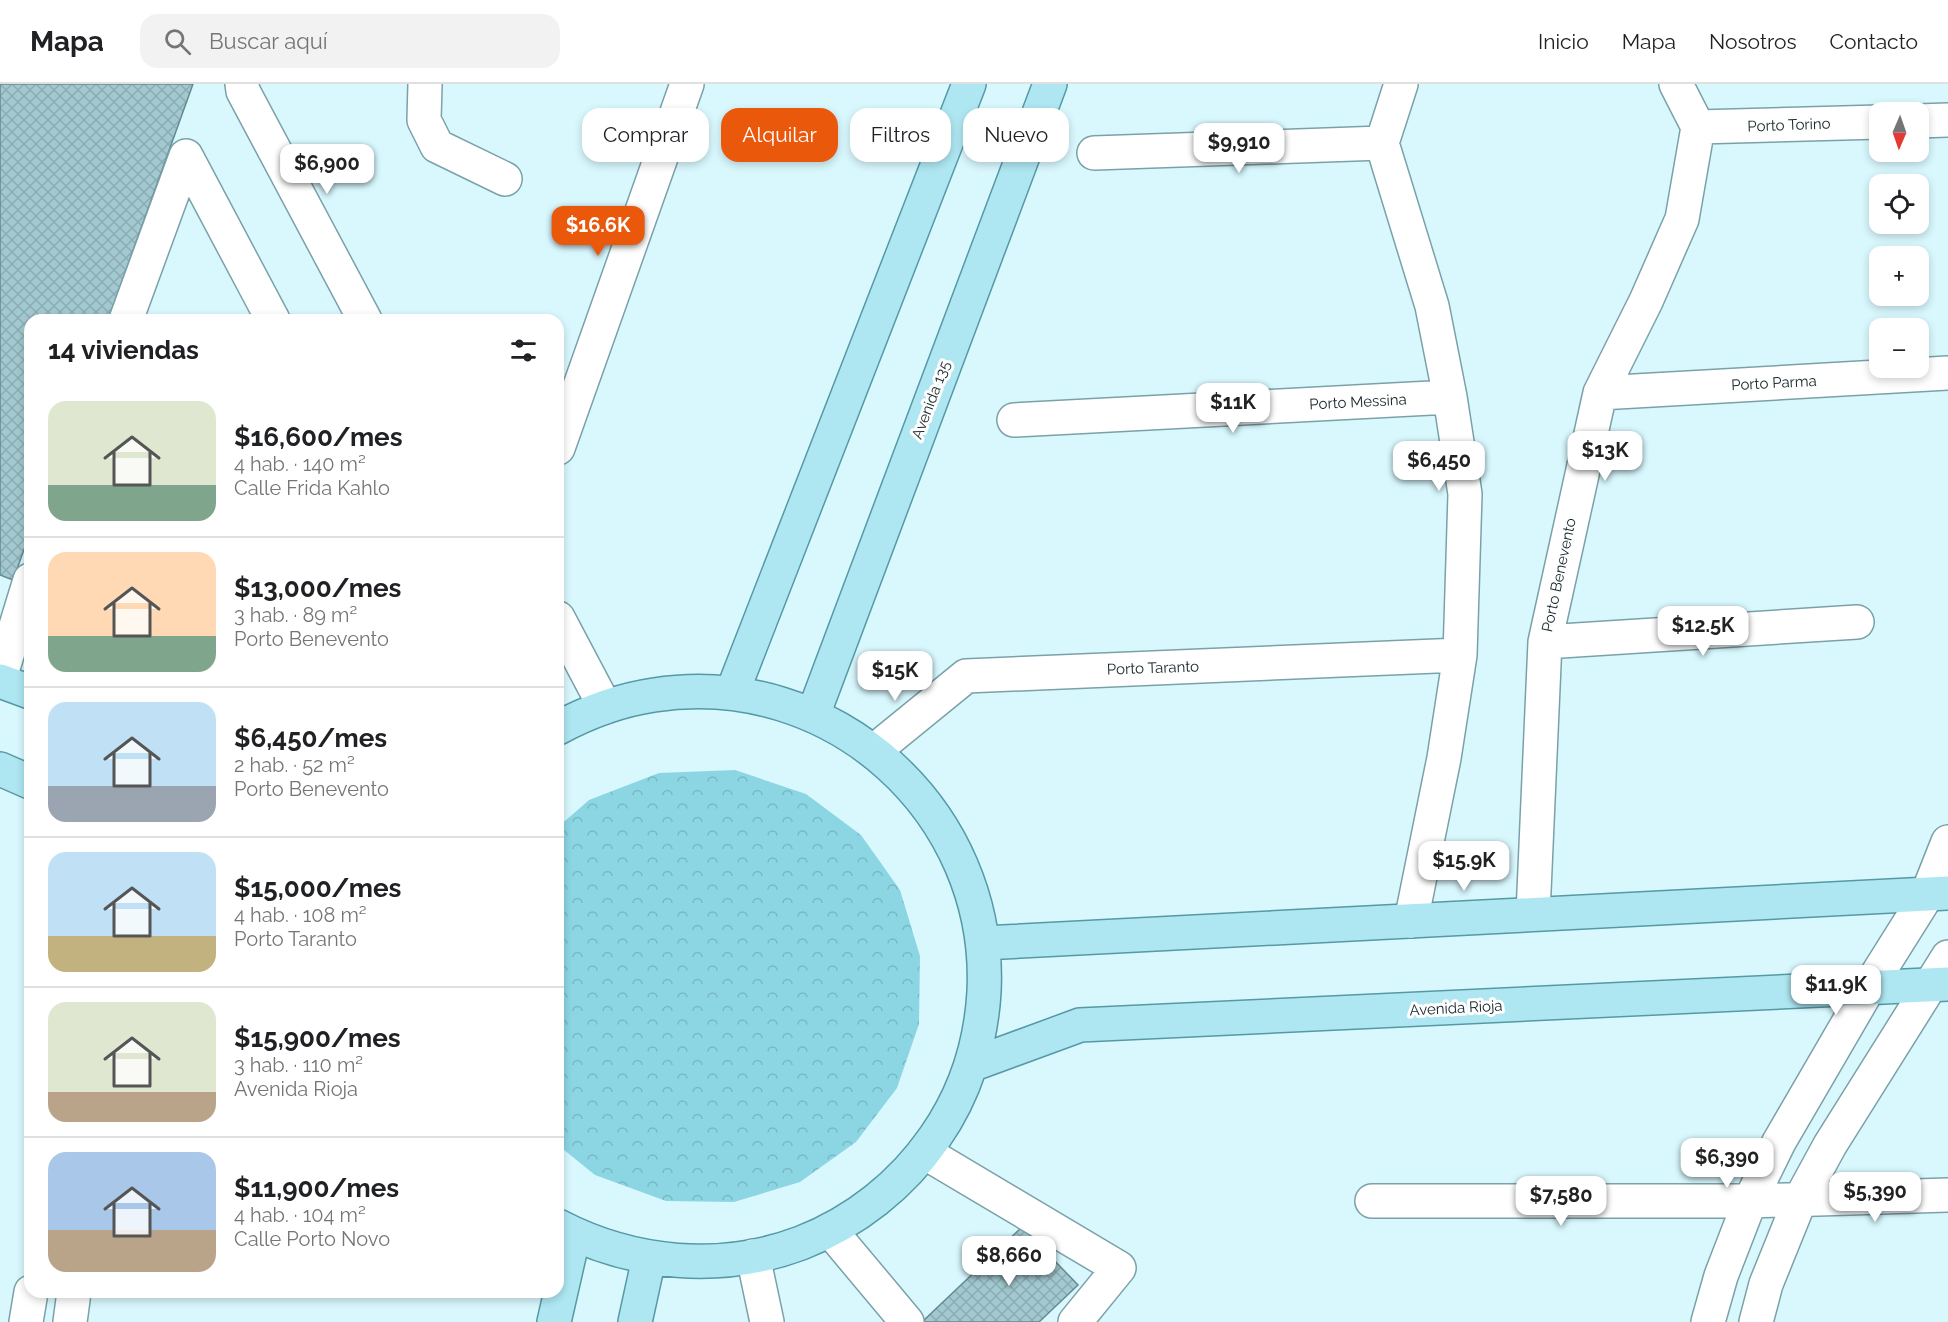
<!DOCTYPE html>
<html lang="es">
<meta charset="utf-8">
<style>
body{margin:0;font-family:Raleway,sans-serif;background:#f2f2f2;color:#202124;height:100vh;display:flex;flex-direction:column;font-size:22px;white-space:nowrap}
*{box-sizing:border-box;margin:0}
p{font-size:20px;color:#757577}
.icon{flex:none;width:33px;height:33px;fill:none;stroke:currentColor;stroke-width:2;stroke-linecap:round;stroke-linejoin:round}
.map{position:relative;flex:1;overflow:hidden}
.panel{position:absolute;left:24px;top:230px;width:540px;height:984px;display:flex;flex-direction:column;background:#fff;border-radius:18px;box-shadow:0 3px 9px #0003}
.panel>*{flex:none}
.hud{position:absolute;left:582px;top:24px;width:570px;height:54px;display:flex;gap:12px}
.needle{width:39px;rotate:182deg}
.fabs{position:absolute;left:1869px;top:18px;display:grid;gap:12px}
.fabs a{display:grid;place-items:center;width:60px;height:60px;border-radius:12px;background:#fff;box-shadow:0 3px 9px #0003;font-size:30px}
.price{position:absolute;translate:-50% -51px;padding:0 14px;border-radius:12px;background:#fff;color:#222;font-size:20px;line-height:39px;filter:drop-shadow(0 2px 3px #0008)}
.price::after{content:'';position:absolute;left:50%;top:36px;width:18px;height:14px;margin-left:-9px;background:inherit;clip-path:polygon(0 0,100% 0,50% 100%)}
.price.on{background:#ea580c;color:#fff}
ul{padding:0;list-style:none}
li{display:flex;align-items:center;gap:18px;height:150px;padding:0 24px}
li+li{border-top:2px solid #e0e0e0}
li span{display:grid;place-items:center;flex:none;width:168px;height:120px;border-radius:18px;color:#555}
li>.icon{margin-inline-start:auto}
span .icon{width:72px;height:72px;fill:#fffc;stroke-width:1}
li b{font-size:26px}
h2{display:flex;justify-content:space-between;align-items:center;height:72px;padding:0 24px;font-size:26px}
.tag{padding:0 21px;border-radius:18px;background:#fff;box-shadow:0 3px 9px #0003;font-size:21px;line-height:54px}
.tag.on{background:#ea580c;color:#fff}
header{display:flex;align-items:center;gap:36px;box-sizing:border-box;height:84px;padding:0 30px;background:#fff;border-bottom:2px solid #e0e0e0}
header strong{font-size:28px}
nav{display:flex;gap:33px;margin-inline-start:auto;font-size:21px}
.search{width:420px;height:54px;background:#f2f2f2;display:flex;align-items:center;gap:15px;box-sizing:border-box;padding:0 21px;border-radius:18px;color:#757577;font-size:22px}
.map>svg:first-child{display:block}
</style>
<header>
<strong>Mapa</strong>
<div class="search"><svg class="icon" aria-label="search" viewBox="0 0 24 24"><circle cx="10" cy="10" r="6"/><path d="M15 15l6 6"/></svg>Buscar aquí</div>
<nav><a>Inicio</a><a>Mapa</a><a>Nosotros</a><a>Contacto</a></nav>
</header>
<div class="map">
<svg width="1948" height="1238" viewBox="0 0 1948 1238">
<defs>
<pattern id="park-crowns" width="20" height="18" patternUnits="userSpaceOnUse" patternTransform="scale(1.5)"><rect width="20" height="18" fill="#8cd6e4"/><path d="M2 6a3 3 0 1 1 6 0M12 15a3 3 0 1 1 6 0" fill="none" stroke="#78b8c4"/></pattern>
<pattern id="building-cross-hatch" width="8" height="8" patternUnits="userSpaceOnUse" patternTransform="scale(1.5)"><rect width="8" height="8" fill="#a2c9d0"/><path d="M0 0l8 8M0 8l8-8" fill="none" stroke="#8bacb3"/></pattern>
</defs>
<rect width="100%" height="100%" fill="#d8f8fe"/>
<path fill="url(#park-crowns)" d="M735,686l71,24 55,41 39,55 20,66 -1,68 -22,64 -41,54 -56,40 -66,20 -68,-1 -71,-26 -37,-30v-318l31,-27 70,-27z"/>
<path fill="url(#building-cross-hatch)" stroke="#658a91" stroke-width="1.5" d="M0,0h193l-85,236h-78v213l-17,47 -13,-5z
M1022,1143l56,58 -39,37h-117z"/>
<g fill="none" stroke-linecap="round" stroke-linejoin="round">
<g stroke="#7ba1a8" stroke-width="36">
<path id="minor" d="M242,0l1,7 122,229
M425,0l-1,36 13,26 68,33
M1401,0l-19,59 50,163 18,91 15,97 -5,161 -16,103 -33,163
M1918,37l30,-1
M1698,43l182,-5
M1094,69l288,-10
M126,236l60,-164 87,164
M1600,309l348,-20
M1014,336l436,-23
M558,364l129,-364
M558,534l47,89
M1545,558l312,-20
M0,594l30,-98
M874,667l92,-75 494,-21
M1533,830l12,-272 55,-249 46,-92 36,-82 16,-92 -22,-43
M924,1068l195,116 -44,54
M1372,1117h378l198,-6
M830,1146l77,92
M753,1172l14,66
M26,1238l5,-30
M70,1238l4,-30
M1708,1238l13,-46 29,-75 29,-59 89,-153 59,-94 21,-53
M1756,1238l10,-38 34,-84 30,-55 118,-188"/>
</g>
<g stroke="#5699a5" stroke-width="36">
<path id="major" d="M0,597l30,11
M732,609l237,-609
M813,631l237,-631
M558,644c30,-16 62,-28 96,-33 178,-28 339,116 330,297 -3,51 -19,102 -49,145 -33,48 -80,85 -134,106 -80,30 -168,22 -243,-17
M0,685l30,13
M983,859l965,-50
M971,981l109,-40 868,-41
M554,1238l20,-88
M635,1238l14,-64"/>
</g>
<use href="#minor" stroke="#fff" stroke-width="33"/>
<use href="#major" stroke="#aee7f2" stroke-width="33"/>
</g>
<g text-anchor="middle" stroke-width="6" stroke-linejoin="round" paint-order="stroke">
<g font-size="15" fill="#162528" stroke="#fefefe">
<text transform="translate(1789 41) rotate(-2)" y="5">Porto Torino</text>
<text transform="translate(1774 299) rotate(-3)" y="5">Porto Parma</text>
<text transform="translate(931 316) rotate(-69)" y="5">Avenida 135</text>
<text transform="translate(1358 318) rotate(-3)" y="5">Porto Messina</text>
<text transform="translate(1559 491) rotate(-78)" y="5">Porto Benevento</text>
<text transform="translate(1153 584) rotate(-2)" y="5">Porto Taranto</text>
<text transform="translate(1456 924) rotate(-3)" y="5">Avenida Rioja</text>
</g>
</g>
</svg>
<div class="fabs">
<a><svg class="needle" viewBox="-14 -14 28 28"><path d="M0-13l5 13h-10z" fill="#e53935"/><path d="M0 13l5-13h-10z" fill="#757577"/></svg></a>
<a><svg class="icon" aria-label="locate" viewBox="0 0 24 24"><circle cx="12" cy="12" r="6"/><path d="M12 2v4M12 18v4M2 12h4M18 12h4"/></svg></a>
<a>+</a>
<a>−</a>
</div>
<b class="price" style="left:1239px;top:90px">$9,910</b>
<b class="price" style="left:327px;top:111px">$6,900</b>
<b class="price on" style="left:598px;top:173px">$16.6K</b>
<b class="price" style="left:1233px;top:350px">$11K</b>
<b class="price" style="left:1605px;top:398px">$13K</b>
<b class="price" style="left:1439px;top:408px">$6,450</b>
<b class="price" style="left:1703px;top:573px">$12.5K</b>
<b class="price" style="left:895px;top:618px">$15K</b>
<b class="price" style="left:1464px;top:808px">$15.9K</b>
<b class="price" style="left:1836px;top:932px">$11.9K</b>
<b class="price" style="left:1727px;top:1105px">$6,390</b>
<b class="price" style="left:1875px;top:1139px">$5,390</b>
<b class="price" style="left:1561px;top:1143px">$7,580</b>
<b class="price" style="left:1009px;top:1203px">$8,660</b>
<div class="hud">
<a class="tag">Comprar</a>
<a class="tag on">Alquilar</a>
<a class="tag">Filtros</a>
<a class="tag">Nuevo</a>
</div>
<section class="panel">
<h2>14 viviendas<svg class="icon" aria-label="filters" viewBox="0 0 24 24"><path d="M4 7h16M4 17h16"/><circle cx="9" cy="7" r="2"/><circle cx="15" cy="17" r="2"/></svg></h2>
<ul>
<li><span style="background:linear-gradient(#dfe7d0 70%,#7fa58c 0)"><svg class="icon" aria-label="home" viewBox="0 0 24 24"><path d="M3 11l9-7 9 7M6 9v11h12V9"/></svg></span><div><b>$16,600/mes</b><p>4 hab. · 140 m²</p><p>Calle Frida Kahlo</p></div></li>
<li><span style="background:linear-gradient(#ffd9b3 70%,#7fa58c 0)"><svg class="icon" aria-label="home" viewBox="0 0 24 24"><path d="M3 11l9-7 9 7M6 9v11h12V9"/></svg></span><div><b>$13,000/mes</b><p>3 hab. · 89 m²</p><p>Porto Benevento</p></div></li>
<li><span style="background:linear-gradient(#bfe0f5 70%,#9aa5b1 0)"><svg class="icon" aria-label="home" viewBox="0 0 24 24"><path d="M3 11l9-7 9 7M6 9v11h12V9"/></svg></span><div><b>$6,450/mes</b><p>2 hab. · 52 m²</p><p>Porto Benevento</p></div></li>
<li><span style="background:linear-gradient(#bfe0f5 70%,#c2b280 0)"><svg class="icon" aria-label="home" viewBox="0 0 24 24"><path d="M3 11l9-7 9 7M6 9v11h12V9"/></svg></span><div><b>$15,000/mes</b><p>4 hab. · 108 m²</p><p>Porto Taranto</p></div></li>
<li><span style="background:linear-gradient(#dfe7d0 75%,#b9a48a 0)"><svg class="icon" aria-label="home" viewBox="0 0 24 24"><path d="M3 11l9-7 9 7M6 9v11h12V9"/></svg></span><div><b>$15,900/mes</b><p>3 hab. · 110 m²</p><p>Avenida Rioja</p></div></li>
<li><span style="background:linear-gradient(#a9c7e8 65%,#b9a48a 0)"><svg class="icon" aria-label="home" viewBox="0 0 24 24"><path d="M3 11l9-7 9 7M6 9v11h12V9"/></svg></span><div><b>$11,900/mes</b><p>4 hab. · 104 m²</p><p>Calle Porto Novo</p></div></li>
</ul>
</section>
</div>
